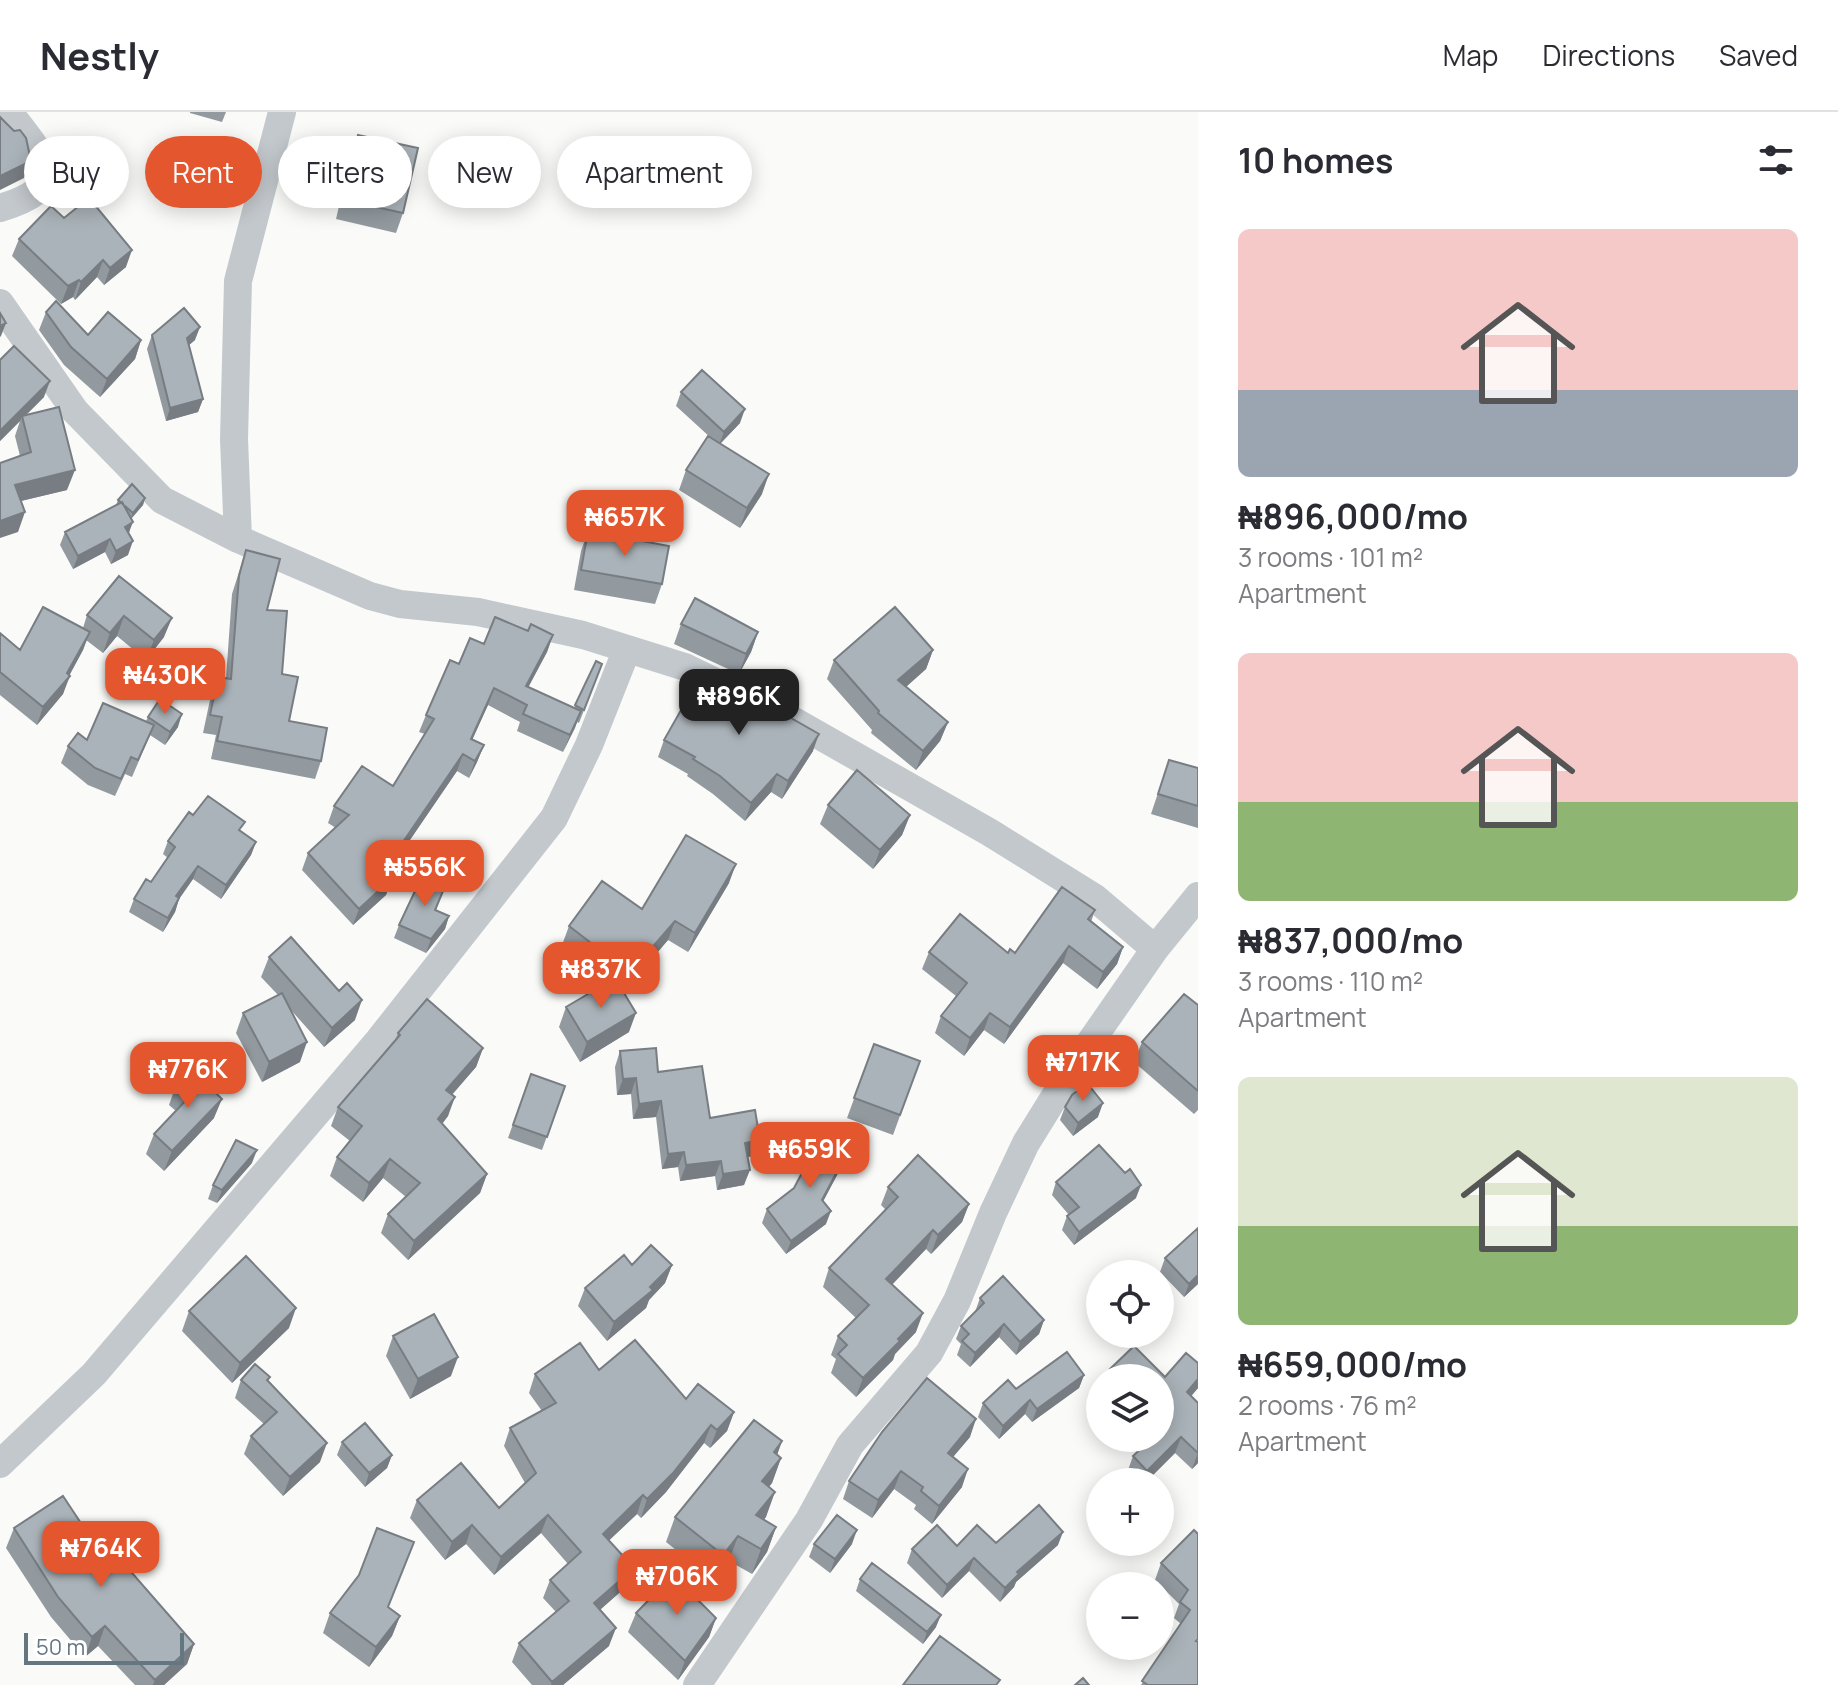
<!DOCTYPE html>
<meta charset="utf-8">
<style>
body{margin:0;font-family:Manrope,sans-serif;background:#f2f2f3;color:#2b2b33;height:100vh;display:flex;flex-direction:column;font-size:30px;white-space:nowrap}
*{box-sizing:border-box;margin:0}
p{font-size:26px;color:#7c7c81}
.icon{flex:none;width:44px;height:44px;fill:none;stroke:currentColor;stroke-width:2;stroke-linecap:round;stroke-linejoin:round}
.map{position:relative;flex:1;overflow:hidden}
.drawer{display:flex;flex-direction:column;background:#fff;width:640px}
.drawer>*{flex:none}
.guide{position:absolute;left:24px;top:24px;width:760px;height:72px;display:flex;gap:16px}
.controls{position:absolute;left:1086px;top:1148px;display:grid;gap:16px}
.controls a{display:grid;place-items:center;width:88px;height:88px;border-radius:50%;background:#fff;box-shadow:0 4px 20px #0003;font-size:40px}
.scale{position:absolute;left:24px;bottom:20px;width:160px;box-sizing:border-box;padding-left:8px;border:4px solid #657683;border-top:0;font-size:22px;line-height:28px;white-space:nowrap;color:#657683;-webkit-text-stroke:6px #fff;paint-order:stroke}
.price{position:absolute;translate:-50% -68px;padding:0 18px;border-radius:16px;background:#e4572e;color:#fff;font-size:26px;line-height:52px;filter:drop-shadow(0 2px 4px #0008)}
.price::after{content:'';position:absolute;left:50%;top:48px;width:24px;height:18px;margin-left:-12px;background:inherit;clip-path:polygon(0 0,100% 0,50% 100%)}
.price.active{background:#222;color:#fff}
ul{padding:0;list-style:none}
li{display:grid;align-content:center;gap:16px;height:424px;padding:0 40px}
li span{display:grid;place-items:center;height:248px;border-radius:12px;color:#555}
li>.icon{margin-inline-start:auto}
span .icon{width:144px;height:144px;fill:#fffc;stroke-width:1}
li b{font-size:34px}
h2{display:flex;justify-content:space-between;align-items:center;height:96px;padding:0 40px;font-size:34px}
.chip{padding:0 28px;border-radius:36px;background:#fff;box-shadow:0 4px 20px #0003;font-size:28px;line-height:72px}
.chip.active{background:#e4572e;color:#fff}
header{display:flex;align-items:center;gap:48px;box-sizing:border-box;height:112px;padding:0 40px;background:#fff;border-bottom:2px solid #e1e1e2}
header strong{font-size:38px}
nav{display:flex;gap:44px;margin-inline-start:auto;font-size:28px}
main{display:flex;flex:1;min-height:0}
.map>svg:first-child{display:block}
</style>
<header>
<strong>Nestly</strong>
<nav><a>Map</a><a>Directions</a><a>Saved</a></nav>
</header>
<main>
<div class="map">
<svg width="1198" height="1573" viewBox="0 0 1198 1573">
<rect width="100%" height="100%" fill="#fafaf8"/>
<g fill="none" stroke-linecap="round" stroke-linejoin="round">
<path stroke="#c3c8cc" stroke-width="28" d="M0,96c76,-23 42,-51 9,-96
M0,191l75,108 87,89 76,39 132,57 30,8 78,8 105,23 102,32 49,24
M238,427l-4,-100 4,-158 44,-169
M785,604l204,116 106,66 60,51
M0,1352l94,-90 285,-334 175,-222 35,-73 38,-96
M697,1573l112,-165 41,-75 79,-92 28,-52 36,-88 33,-70 49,-79 80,-115 43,-53"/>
</g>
<path fill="#929a9f" d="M190,0h36l-4,10 -32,-9z
M358,23l45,78 -7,20 -60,-14 15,-65z
M64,106l62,49 -22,18 -7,-8 -22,23 -2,-3 -12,7 -49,-48 7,-17z
M46,200l42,23 53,5 -6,19 -35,38 -36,-32 -25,-35z
M152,223l43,5 -6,5 14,54 -5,13 -32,9 -19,-72z
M0,248l44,37 -18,18 41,75 -46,11 -3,31 2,-76 -5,-20 5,-15 -20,20z
M681,280l59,31 -20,21 42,50 -22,34 -61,-38 7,-20 25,-32 -35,-32z
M145,386l-2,7 -12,14 -2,15 -1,21 -17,9 -6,-12 -32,17 -13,-24 5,-13 51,-27 2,-5z
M588,419l74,53 -7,20 -81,-14 7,-39z
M246,438l21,60 15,64 7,47 32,40 -6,18 -104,-20 5,-24 -13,-2 8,-38 7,-18 8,1 6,-84z
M119,464l45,61 -18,23 -29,-24 -14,17 -17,-13 -3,10 -14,25 -6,19 -26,31 -37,-30v-62l20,17 63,-22 4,-13z
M681,512l77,8 -7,20 -12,22 -65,-30z
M528,519l25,4 -6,17 -19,35 46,21 22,-47 6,3 -23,59 -2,-1 -14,30 -46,-21 3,-9 -32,-17 -16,34 12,6 -7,17 -8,16 -12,-7 -70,102 5,5 -6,17 -33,30 -51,-55 6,-17 28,-25 -8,-5 6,-17 59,-20 32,-52 -6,-2 7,-17 33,-51 25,-20z
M933,538l-7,19 -20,18 42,35 -8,19 -24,29 -45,-37 1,-3 -45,-51 7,-19z
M148,605l30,10 -13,18 -15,-10 -18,42 -7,-3 -10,22 -27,-11 -27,-22 7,-17 78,-25z
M664,628l149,11 -31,48 -11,-7 -26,29 -32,-27 -26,-18 1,-2 -30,-17z
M1169,648l29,8v60l-47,-14z
M828,693l82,10 -8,20 -29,34 -53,-45z
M193,703l49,17 14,10 -5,13 -30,44 -28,-20 -14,20 -4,13 -12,20 -34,-20 5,-13 17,-17 17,-24 -5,-4 5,-13z
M729,771l-41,69 -20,-12 -44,52 5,40 -49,30 -21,-35 7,-20 44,-26 -48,-36 7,-19 73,-17z
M446,772l-10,26 13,6 -4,13 -19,24 -32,-15 5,-13z
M1095,798l-4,12 32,25 -6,17 -20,25 -34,-26 -59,81 -20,-14 -20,26 -29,-23 6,-17 15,-20 -34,-27 7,-17 86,1z
M269,845l86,63 -31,27 -34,-38 10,53 -38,20 -26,-49 7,-20 35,-18 -17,-18z
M1198,893v105l-4,4 -60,-52 8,-20z
M398,921l85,15 -7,19 -24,28 -4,21 -6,8 45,50 -7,19 -72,67 -27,-27 7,-19 18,-17 -23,-19 -20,24 -33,-26 7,-19 13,-16 -19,-15 7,-19 57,-67z
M874,932l46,17 -27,74 -46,-17z
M620,939l38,21 52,46 50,22 -6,16 -6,1 -4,28 -27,5 -2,-14 -35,5 -2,-14 -16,2 -6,-52 -23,2 -2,-25 -14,1 -2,-28z
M531,962l34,12 -23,64 -34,-12z
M176,973l38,33 -50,53 -18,-17 8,-20 22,-23 -7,-6z
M1065,995l33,10 -25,19 -13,-16z
M849,1037l-5,13 -21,39 3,23 -40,30 -24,-31 5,-14z
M252,1051l-35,40 -9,-4 5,-14z
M1056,1070l80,16 -62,47 -12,-15 5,-14 2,-1 -17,-20z
M888,1075l81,17 -7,18 -31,32 -5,-5 -34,36 24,47 -21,22 -2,6 -37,37 -25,-24 5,-14 -5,-4 7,-19 18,-18 -33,-31 6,-19 57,-58 -5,-5z
M1165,1146l33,26 -14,13 -24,-25z
M632,1153h40l-7,18 -16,17 -3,8 -39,33 -29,-35 7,-18z
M980,1186l64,22 -5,14 -23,21 -17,-18 -29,30 -13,-12 4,-11 -5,-5 5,-13 14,-14z
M189,1199l100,17 -57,55 -50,-52z
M393,1224l58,40 -41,23 -24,-43z
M1198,1251v25l-7,8 7,7v60l-6,6 -17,-16 -29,29h-10l-9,-9 6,-17 4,-4 -16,-13 39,-1v-60h-53l3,-9 55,8z
M599,1258l87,29 48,13 -7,19 -17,17 -6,-5 -38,49 -25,26 -4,-4 -28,26 18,46 -27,24 9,36 -46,39h-31l-20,-23 7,-19 37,-31 -13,-14 7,-18 18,-16 -27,-31 -47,42 -28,-31 -21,16 -35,-42 7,-18 82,8 26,-25 -21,-37 6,-18 32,-17 -13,-18 6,-19z
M1084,1263l-5,13 -47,34 -7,-8 -26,25 -21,-22 5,-14z
M270,1265l-2,5 52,80 -37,34 -39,-42 7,-18 13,-12 -29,-26 6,-18z
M970,1325l-17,20 9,30 -30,37 -18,-15 2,-4 -22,-16 -22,29 -29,-19 6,-18z
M782,1329l-5,14 4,3 -9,25 -3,4 -3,30 -2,2 12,8 -9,25 -15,22 -23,-13 -15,19 -48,-38 9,-25z
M342,1330l50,13 -5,13 -22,19 -28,-32z
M14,1416l90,30 90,86 -7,20 -23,21h-29l-37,-39 -13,11 -34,-40 -45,-69z
M1194,1418l4,155h-57l40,-61 -7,-6 5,-14 -24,-24 6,-17z
M996,1431l62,2 -42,37 -2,5 -14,15 -31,-31 -27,27 -35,-35 5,-14z
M814,1432h38l-22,29 -21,-16z
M860,1467l76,48 -13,17 -67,-53z
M389,1496l11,8 -8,20 -23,31 -46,-34 7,-20z
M636,1501l80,5 -7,19 -31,43 -50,-48z"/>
<path fill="#777d82" d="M31,49l-7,17 -24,12v-14z
M132,138l-6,17 -22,18 6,-17z
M103,148l-6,17 -22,23 6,-18z
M79,168l-6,17 -12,7 7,-18z
M6,211l-5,13 -1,1v-11z
M200,215l-5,13 -13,11 5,-13z
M141,228l-6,19 -35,38 7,-18z
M50,269l-6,16 -21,21 -1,-2 -2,5 -20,20v-10z
M203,287l-5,13 -32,9 4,-13z
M745,297l-5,14 -21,22 5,-13z
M75,358l-8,20 -59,14 7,-19z
M769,362l-7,20 -22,34 7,-20z
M145,386l-2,7 -13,15 3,-7z
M25,400l-7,20 -18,6v-17z
M133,410l-5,13 -3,-8z
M110,427l-5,13 -32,17 5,-13z
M133,429l-5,14 -17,9 5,-13z
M124,504l-7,20 -14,17 7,-20z
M172,506l-8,19 -18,23 8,-20z
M90,520l-7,18 -15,28 2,-2 -7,18 -26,31 6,-18 24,-34z
M758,520l-7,20 -12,22 7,-20z
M553,523l-6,17 -27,51 6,-17z
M933,538l-7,19 -35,31 7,-20z
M494,576l-6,17 -23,51 6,-17z
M581,599l-6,17 -12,24 7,-17z
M182,602l-4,13 -13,18 5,-13z
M948,610l-8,19 -24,29 7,-19z
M819,622l-6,17 -31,48 6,-18z
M484,633l-7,17 -8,16 6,-17z
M463,642l-6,17 -79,116 6,-17z
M777,662l-6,18 -26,29 6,-18z
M910,703l-8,20 -29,34 7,-19z
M256,730l-5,13 -30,44 5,-14z
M736,752l-7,19 -41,69 7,-19z
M198,754l-5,13 -14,20 -4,13 -12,20 13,-36z
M392,766l-6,17 -33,30 6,-16z
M449,804l-4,13 -19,24 5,-14z
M675,809l-7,19 -45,52 7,-19z
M1069,834l-6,17 -59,81 6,-17z
M1123,835l-6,17 -20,25 6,-17z
M362,888l-7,20 -31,27 8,-19z
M636,901l-7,19 -49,30 7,-20z
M990,901l-6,17 -20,26 6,-18z
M307,930l-7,20 -38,20 7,-20z
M483,936l-7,19 -37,42 7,-19z
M636,966l-5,16 -14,1 6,-16z
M455,985l-7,19 -17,22 7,-19z
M222,987l-8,19 -50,53 8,-20z
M661,989l-5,16 -23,2 6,-15z
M1103,991l-5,14 -25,19 5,-13z
M760,1028l-6,16 -14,2 5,-15z
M849,1037l-5,13 -27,51 5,-13z
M257,1038l-5,13 -35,40 5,-13z
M684,1040l-6,15 -16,2 6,-15z
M390,1047l-7,19 -20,24 6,-19z
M721,1049l-6,15 -35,5 6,-16z
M750,1058l-6,15 -27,5 6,-16z
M487,1062l-7,19 -72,67 6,-19z
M1141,1073l-5,13 -62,47 5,-13z
M969,1092l-7,18 -31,32 7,-19z
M831,1099l-5,13 -40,30 5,-13z
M933,1118l-7,19 -47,49 7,-19z
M672,1153l-7,18 -16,17 -3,8 -39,33 7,-19z
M1198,1163v9l-14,13 5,-13z
M296,1196l-7,20 -57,55 8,-20z
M923,1201l-7,19 -21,22 -2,6 -37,37 7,-19z
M1044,1208l-5,14 -23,21 4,-13z
M1004,1212l-5,13 -29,30 5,-14z
M458,1245l-7,19 -41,23 8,-20z
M1084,1263l-5,13 -47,34 5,-13z
M1198,1267v9l-17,20 6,-16z
M1030,1288l-5,14 -26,25 4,-13z
M734,1300l-7,19 -17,17 7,-18z
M976,1307l-6,18 -29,34 7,-18z
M711,1313l-7,18 -38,49 -25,26 6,-19z
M1181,1325l-6,16 -29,29h-3l4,-11z
M782,1329l-9,25 8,-8 -9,25 -19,23 21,-54z
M327,1331l-7,19 -37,34 7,-19z
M1198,1341v10l-6,6z
M392,1343l-5,13 -22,19 4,-14z
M968,1357l-6,18 -30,37 7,-18z
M901,1359l-7,18 -22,29 6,-18z
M775,1380l-9,25 -19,23 9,-25z
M643,1383l-6,19 -40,38 6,-18z
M548,1403l-7,18 -47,42 7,-18z
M472,1413l-6,19 -21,16 7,-18z
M776,1415l-9,25 -15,22 9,-25z
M857,1418l-5,14 -22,29 5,-14z
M1063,1420l-5,13 -42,37 -2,5 -14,15 5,-14 12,-16z
M738,1424l-9,25 -15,19 9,-25z
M974,1446l-5,13 -27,27 5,-13z
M634,1456l-7,18 -40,35 7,-18z
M941,1503l-5,12 -13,17 4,-12z
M400,1504l-8,20 -23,31 7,-20z
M716,1506l-7,19 -31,43 7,-19z
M105,1514l-7,20 -13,11 7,-20z
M616,1516l-7,18 -46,39h-12l1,-3z
M194,1532l-7,20 -23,21h-11l2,-5z"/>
<path fill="#aab3b9" stroke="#777d82" stroke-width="2" d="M0,5l14,14 6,-1 6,8 5,23 -31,15z
M358,23l60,13 -15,65 -59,-13z
M89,86l43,52 -22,18 -7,-8 -22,22 -2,-2 -11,6 -49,-47 32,-33 13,12z
M56,189l32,34 20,-23 33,28 -34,39 -36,-32 -25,-35z
M184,196l16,19 -13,11 16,61 -33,9 -18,-73z
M0,201l6,10 -6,3z
M14,234l36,35 -50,50v-71z
M702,258l43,39 -21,23 -43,-40z
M59,295l16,63 -60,15 10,27 -25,9v-58l31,-11 -9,-36z
M708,324l61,38 -22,34 -61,-38z
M132,372l13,14 -12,15 -15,-13z
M122,390l11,20 -8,5 8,14 -17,10 -6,-12 -32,17 -13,-24z
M588,419l81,15 -7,38 -81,-14z
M246,438l34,9 -13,51 20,1 -5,63 16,3 -9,44 38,7 -6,33 -104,-20 5,-24 -12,-2 8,-38 13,2 8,-103z
M119,464l53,42 -18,22 -30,-24 -14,17 -23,-18z
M695,486l63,34 -12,22 -65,-30z
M43,495l47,25 -23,41 3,3 -27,31 -43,-35v-39l20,17z
M895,495l38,43 -35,30 50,42 -25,29 -45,-38 1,-2 -45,-51z
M495,505l33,14 3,-7 22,11 -27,51 55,25 -11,24 -47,-21 4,-9 -33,-17 -23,51 13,6 -9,16 -12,-7 -79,116 8,8 -33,31 -51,-56 41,-38 -15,-9 28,-40 31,20 41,-67 -8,-4 24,-55 9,4 11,-26 14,6z
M596,549l6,3 -18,46 -9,-5z
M702,561l66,32 51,29 -31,47 -11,-7 -26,29 -31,-27 -27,-17 2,-2 -31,-17z
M160,587l22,15 -12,18 -22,-15z
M103,591l51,22 -16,35 -7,-3 -10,22 -26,-11 -27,-22 10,-13 9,7z
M1169,648l29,8v38l-40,-12z
M857,658l53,45 -30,35 -52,-45z
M208,684l37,26 -6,8 17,12 -30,43 -28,-19 -22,30 3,2 -11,20 -34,-19 12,-20 5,3 24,-35 -7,-6 21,-29 4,3z
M686,723l50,29 -41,69 -20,-12 -45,52 -61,-47 33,-45 40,28z
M423,762l23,10 -11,26 14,6 -18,23 -32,-14z
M1062,775l33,23 -7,9 35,28 -20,25 -34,-26 -59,81 -20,-14 -20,25 -29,-22 26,-33 -38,-31 31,-38 48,39 2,-4 5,4z
M291,825l48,54 8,-8 15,17 -30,28 -63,-71z
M615,866l21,35 -49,29 -21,-35z
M282,881l25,49 -38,20 -26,-49z
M1184,882l14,11v86l-56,-49z
M427,887l56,49 -37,42 9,7 -17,22 49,55 -73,67 -26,-27 32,-31 -30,-24 -21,24 -32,-26 25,-31 -24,-19 62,-72 -2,-2z
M874,932l46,17 -20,54 -46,-17z
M656,936l2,24 44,-6 8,52 45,-8 5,30 -15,3 5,27 -27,4 -2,-13 -35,4 -2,-13 -16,2 -7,-53 -22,3 -3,-26 -13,1 -3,-28z
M191,957l31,30 -50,52 -18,-17 35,-37 -13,-12z
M531,962l34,12 -18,51 -34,-12z
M1087,971l16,20 -25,20 -13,-16 7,-12z
M822,1023l27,14 -27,51 9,11 -40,30 -24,-32 27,-21z
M236,1028l21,10 -35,40 -9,-5z
M1099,1033l26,28 5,-4 11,16 -62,47 -12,-16 12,-9 -23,-25z
M918,1043l51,49 -31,31 -5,-5 -47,49 37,34 -25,26 2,2 -37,37 -25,-24 9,-9 -9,-9 31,-31 -40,-37 69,-71 -10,-10z
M1198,1116v47l-9,9 -24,-26z
M651,1133l21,20 -22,22 3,3 -39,32 -29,-34 39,-33 8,10z
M246,1144l50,52 -56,55 -51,-52z
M1003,1164l41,44 -24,22 -16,-18 -29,29 -13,-12 7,-7 -8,-8 23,-23 -4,-5z
M434,1202l24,43 -40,22 -25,-43z
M635,1228l51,59 12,-15 36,28 -17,18 -6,-5 -38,48 -26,26 -4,-4 -40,39 31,34 -40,35 22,25 -64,54 -33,-39 50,-42 -19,-21 31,-28 -33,-37 -47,42 -29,-32 -20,17 -35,-42 44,-37 38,45 37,-35 -26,-45 46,-25 -21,-29 45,-31 19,27z
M1134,1234l31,31 21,-24 12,10v16l-11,13 11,11v50l-17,-16 -34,34 -14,-15 16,-15 -4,-3h15v-60h-40l-10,-9z
M1067,1240l17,23 -47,34 -7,-9 -27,26 -20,-23 25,-23 8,9z
M255,1252l15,13 -3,3 60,63 -37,34 -39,-41 26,-24 -36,-32z
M927,1266l49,41 -28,34 20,16 -29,37 -18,-15 2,-4 -22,-16 -23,29 -29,-19 33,-49z
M754,1308l28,21 -8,11 7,6 -19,23 13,11 -19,23 20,12 -15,22 -23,-13 -15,19 -48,-38z
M365,1311l27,32 -23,18 -27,-31z
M63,1384l41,62 9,-7 81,93 -39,36 -50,-54 -13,11 -34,-40 -44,-69z
M1039,1393l24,27 -46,40 2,2 -14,14 -31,-30 -27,27 -35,-36 25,-24 20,21 20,-21 19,18z
M837,1403l20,15 -22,29 -21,-15z
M377,1416l37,14 -26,65 12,9 -24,31 -46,-34 29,-38z
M1194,1418l4,4v105l-2,2 2,1v43h-50l-6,-4 48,-71 -10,-8 8,-12 -27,-27z
M872,1451l69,52 -14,17 -67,-53z
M673,1463l43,43 -31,43 -49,-48z
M940,1524l60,44 -4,5h-93z
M1083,1566l6,7h-14z"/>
</svg>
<div class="controls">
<a><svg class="icon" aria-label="locate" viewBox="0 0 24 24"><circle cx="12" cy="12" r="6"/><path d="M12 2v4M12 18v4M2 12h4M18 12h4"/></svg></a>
<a><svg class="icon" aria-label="layers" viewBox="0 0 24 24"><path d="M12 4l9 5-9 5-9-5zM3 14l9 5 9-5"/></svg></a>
<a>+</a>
<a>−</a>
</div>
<div class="scale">50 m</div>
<b class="price" style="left:625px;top:446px">₦657K</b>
<b class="price" style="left:165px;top:604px">₦430K</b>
<b class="price active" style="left:739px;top:625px">₦896K</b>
<b class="price" style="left:425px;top:796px">₦556K</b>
<b class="price" style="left:601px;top:898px">₦837K</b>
<b class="price" style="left:1083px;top:991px">₦717K</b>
<b class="price" style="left:188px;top:998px">₦776K</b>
<b class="price" style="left:810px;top:1078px">₦659K</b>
<b class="price" style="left:101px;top:1477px">₦764K</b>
<b class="price" style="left:677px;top:1505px">₦706K</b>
<div class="guide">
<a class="chip">Buy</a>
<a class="chip active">Rent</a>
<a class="chip">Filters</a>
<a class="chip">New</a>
<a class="chip">Apartment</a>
</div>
</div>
<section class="drawer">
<h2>10 homes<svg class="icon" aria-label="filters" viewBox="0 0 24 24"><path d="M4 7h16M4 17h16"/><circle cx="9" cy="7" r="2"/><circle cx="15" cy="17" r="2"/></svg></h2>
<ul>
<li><span style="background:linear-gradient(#f6c9c9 65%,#9aa5b1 0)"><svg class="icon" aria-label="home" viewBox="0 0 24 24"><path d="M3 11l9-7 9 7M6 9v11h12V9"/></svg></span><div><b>₦896,000/mo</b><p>3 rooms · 101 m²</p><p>Apartment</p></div></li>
<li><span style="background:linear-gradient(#f6c9c9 60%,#8fb573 0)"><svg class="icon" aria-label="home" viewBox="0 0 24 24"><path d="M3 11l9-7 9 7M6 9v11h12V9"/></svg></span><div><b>₦837,000/mo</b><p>3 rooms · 110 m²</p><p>Apartment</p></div></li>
<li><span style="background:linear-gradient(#dfe7d0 60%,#8fb573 0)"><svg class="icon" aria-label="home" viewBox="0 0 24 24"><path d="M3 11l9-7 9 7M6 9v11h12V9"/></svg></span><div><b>₦659,000/mo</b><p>2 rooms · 76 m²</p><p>Apartment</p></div></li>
</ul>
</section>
</main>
